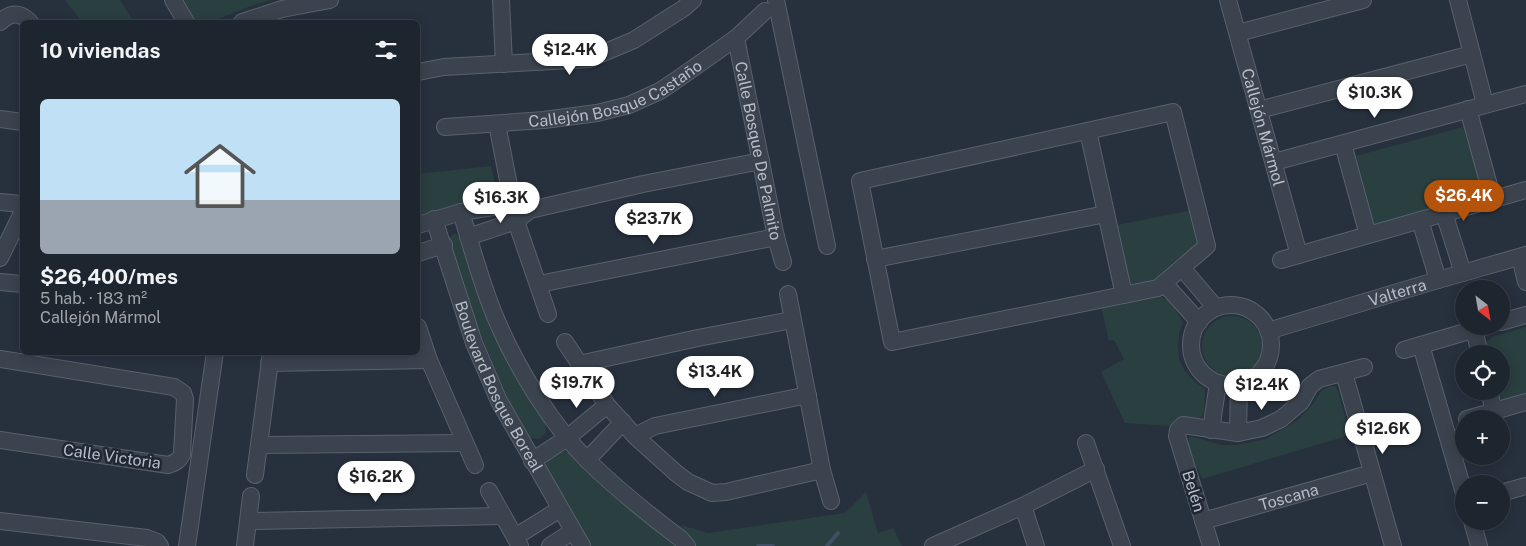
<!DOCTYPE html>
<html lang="es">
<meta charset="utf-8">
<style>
body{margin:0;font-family:"Public Sans",sans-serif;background:#2a313a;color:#f1f3f6;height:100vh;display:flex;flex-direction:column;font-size:19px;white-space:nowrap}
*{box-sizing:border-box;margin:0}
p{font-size:16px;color:#a0a5aa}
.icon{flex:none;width:28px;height:28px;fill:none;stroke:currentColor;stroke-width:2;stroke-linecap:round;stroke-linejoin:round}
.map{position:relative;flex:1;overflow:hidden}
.details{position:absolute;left:20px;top:20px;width:400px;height:335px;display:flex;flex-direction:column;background:#1d252e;border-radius:8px;box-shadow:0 2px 12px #0003,0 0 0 1px #3b424a}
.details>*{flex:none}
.needle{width:32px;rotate:149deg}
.controls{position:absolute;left:1455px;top:280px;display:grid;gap:10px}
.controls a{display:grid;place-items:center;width:55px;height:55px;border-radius:50%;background:#1d252e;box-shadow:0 2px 12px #0003,0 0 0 1px #3b424a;font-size:25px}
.price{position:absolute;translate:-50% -42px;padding:0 11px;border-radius:18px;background:#fff;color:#222;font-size:16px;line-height:32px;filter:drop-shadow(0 1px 2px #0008)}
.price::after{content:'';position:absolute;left:50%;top:30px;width:15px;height:11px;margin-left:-8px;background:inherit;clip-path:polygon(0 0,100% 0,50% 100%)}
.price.active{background:#b45309;color:#fff}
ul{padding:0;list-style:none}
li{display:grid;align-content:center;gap:10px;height:265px;padding:0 20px}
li+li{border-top:1px solid #3b424a}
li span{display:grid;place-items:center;height:155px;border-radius:8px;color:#555}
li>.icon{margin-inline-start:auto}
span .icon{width:90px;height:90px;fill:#fffc;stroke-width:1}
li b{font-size:21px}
h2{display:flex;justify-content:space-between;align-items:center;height:60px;padding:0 20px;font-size:21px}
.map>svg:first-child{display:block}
</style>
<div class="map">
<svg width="1526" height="546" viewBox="0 0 1526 546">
<rect width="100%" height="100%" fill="#27313e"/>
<path fill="#2a3f40" d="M65,0h55l14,22h-52z
M182,0h89l-20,6 -41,16h-15z
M1463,127l21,69 -109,30 -19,-70z
M491,166l5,23 -2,4 -76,25v-44z
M1193,210l8,33 -29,20 -18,17 -22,6 -5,-4 -10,-57z
M455,233l6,5 9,34 21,58 55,95v8l-7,6 -9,-1 -3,-2c-34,-63 -57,-129 -80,-197z
M1158,295l13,7 12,21c-12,29 -3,50 22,66l-1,22 -1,4 -5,4 -16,-2 -7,3 -4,6 -46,-3 -24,-51 23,-13 -10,-19 -5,1 -8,-35z
M1202 346a30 30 0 1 1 60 0a30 30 0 1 1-60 0Z
M1526,327v70c-12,2 -25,8 -31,-6h6v-37h-16l-1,-10 8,-7z
M1332,386l4,1 2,4 12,44 -148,44 -14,-33 1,-9h5l27,8h16l29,-6 32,-19 15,-16 9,-14z
M559,451l10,1 112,94h-92l-44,-80 2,-5z
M866,492l12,41 15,-5 9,18h-207l-15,-21 28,8 137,-20z"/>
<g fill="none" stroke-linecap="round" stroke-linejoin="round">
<path stroke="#3e4f66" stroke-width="4" d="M758,546h15
M827,546l11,-13"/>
<g stroke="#59616c" stroke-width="18">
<g id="minor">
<path d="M173,0l13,22"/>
<path d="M501,0l3,64"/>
<path d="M776,0l51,246"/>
<path id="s1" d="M1228,0l71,255"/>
<path d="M1458,0l27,104"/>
<path d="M0,22c11,-10 20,-10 30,0"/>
<path d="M242,22l40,-13 48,-9"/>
<path d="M1238,33l125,-33"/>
<path id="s2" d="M736,38l40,199 7,25"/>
<path d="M418,72l26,-5 145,-8 45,-19 50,-32 9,-8"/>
<path d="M1468,109l25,91"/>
<path d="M1259,110l213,-56"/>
<path d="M1173,112l34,134 -49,42 -266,54 -32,-161z"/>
<path d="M0,119l22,3"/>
<path d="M497,124l19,97 32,93"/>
<path id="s3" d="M445,127l99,-7 53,-7 32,-8 31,-14 15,-10 61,-43 29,-27"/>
<path d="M1088,131l36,164"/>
<path d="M1343,144l25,91"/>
<path d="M1274,162l252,-68"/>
<path d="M0,202l22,2"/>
<path d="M461,212c11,36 21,75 36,109 20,47 54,103 91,140 29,28 61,54 93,78l6,7"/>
<path d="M1444,213l19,60"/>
<path id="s4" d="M434,219l40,124 25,58 83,145"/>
<path d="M1420,220l18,60"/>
<path d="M418,225l43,-13 51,-8 11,4"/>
<path d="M468,237l48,-16 14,-11 113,-26 118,-23"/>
<path d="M418,253l26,-8"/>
<path d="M1520,257l6,25"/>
<path d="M0,258l22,-45"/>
<path d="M875,259l231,-45"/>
<path d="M1281,260l245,-70"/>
<path d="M1182,268l34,40"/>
<path d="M0,282l22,2"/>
<path d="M1164,283l35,39"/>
<path d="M539,284l237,-47"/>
<path d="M788,294l34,176 9,31"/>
<circle cx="1231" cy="345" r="40"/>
<path d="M1501,322l25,-7"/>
<path d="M418,327l11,33 46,105"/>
<path d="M1474,330l6,24"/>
<path id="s5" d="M1268,331l170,-51 88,-25"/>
<path d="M565,342l42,63 28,31 41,37 12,9 24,11 14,-1 96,-22"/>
<path d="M1421,345l43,148"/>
<path d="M1404,350l82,-24"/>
<path d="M0,359l174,28 9,6 2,6 -3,55c-3,7 -7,9 -14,11l-168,-25"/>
<path d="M269,363l160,-3"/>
<path d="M579,364l119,-26 94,-18"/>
<path d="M1344,373l49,173"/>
<path d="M1489,391l5,20"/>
<path d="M1467,419l59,-17"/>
<path d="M1211,430l7,-47"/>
<path d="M1238,433l1,-49"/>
<path d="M635,436l20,-10 153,-31"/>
<path d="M1086,443l36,103"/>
<path d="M260,445l204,-2"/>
<path d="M587,460l36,-38"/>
<path d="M532,461l35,-23 40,-33"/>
<path d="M255,475l16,-122"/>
<path d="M489,491l31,55"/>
<path d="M1501,493l25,-7"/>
<path d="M1023,506l13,40"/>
<path d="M0,521l147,17 10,4 3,4"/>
<path d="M249,521l254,-5"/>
<path id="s6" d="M1203,521l169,-48"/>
<path d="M1472,521l7,25"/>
<path d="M515,537l45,-28"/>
<path d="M187,546l28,-194"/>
<path d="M245,546l6,-50"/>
<path d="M550,546l23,-15"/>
<path d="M933,546l90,-40 73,-37"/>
<path d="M1211,546l-34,-110 1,-6 5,-5 55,8 24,-5 19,-9 20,-17 9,-16 9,-7 45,-12"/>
</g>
</g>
<use href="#minor" stroke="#3b434e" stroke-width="16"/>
</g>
<g text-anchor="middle" stroke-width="5" stroke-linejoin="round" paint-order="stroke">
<g font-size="16" fill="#b7bec9" stroke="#202834">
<text dy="6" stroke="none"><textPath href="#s3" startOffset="176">Callejón Bosque Castaño</textPath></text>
<text dy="6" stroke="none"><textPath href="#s1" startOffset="132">Callejón Mármol</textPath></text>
<text dy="6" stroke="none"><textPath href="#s2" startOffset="115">Calle Bosque De Palmito</textPath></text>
<text dy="6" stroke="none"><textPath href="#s5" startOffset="135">Valterra</textPath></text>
<text dy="6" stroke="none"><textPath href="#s4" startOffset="180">Boulevard Bosque Boreal</textPath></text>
<text transform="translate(112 456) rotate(8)" y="6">Calle Victoria</text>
<text transform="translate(1194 491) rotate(73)" y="6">Belén</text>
<text dy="6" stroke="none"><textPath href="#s6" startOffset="89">Toscana</textPath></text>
</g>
</g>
</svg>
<div class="controls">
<a><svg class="needle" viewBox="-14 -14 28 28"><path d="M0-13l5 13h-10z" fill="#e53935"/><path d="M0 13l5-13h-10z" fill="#a0a5aa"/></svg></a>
<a><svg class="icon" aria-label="locate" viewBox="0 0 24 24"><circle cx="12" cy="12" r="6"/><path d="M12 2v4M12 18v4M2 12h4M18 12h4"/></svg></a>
<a>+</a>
<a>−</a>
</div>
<b class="price" style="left:570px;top:76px">$12.4K</b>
<b class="price" style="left:1375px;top:119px">$10.3K</b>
<b class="price active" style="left:1464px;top:222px">$26.4K</b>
<b class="price" style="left:501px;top:224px">$16.3K</b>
<b class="price" style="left:654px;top:245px">$23.7K</b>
<b class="price" style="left:715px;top:398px">$13.4K</b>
<b class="price" style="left:577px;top:409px">$19.7K</b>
<b class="price" style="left:1262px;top:411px">$12.4K</b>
<b class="price" style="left:1383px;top:455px">$12.6K</b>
<b class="price" style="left:376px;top:503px">$16.2K</b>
<section class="details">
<h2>10 viviendas<svg class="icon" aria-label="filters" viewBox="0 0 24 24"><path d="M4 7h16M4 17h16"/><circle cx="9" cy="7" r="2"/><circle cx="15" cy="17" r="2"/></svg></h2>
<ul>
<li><span style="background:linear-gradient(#bfe0f5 65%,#9aa5b1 0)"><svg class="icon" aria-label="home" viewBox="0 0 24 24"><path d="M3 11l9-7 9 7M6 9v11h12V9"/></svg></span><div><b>$26,400/mes</b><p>5 hab. · 183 m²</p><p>Callejón Mármol</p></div></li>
</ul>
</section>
</div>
